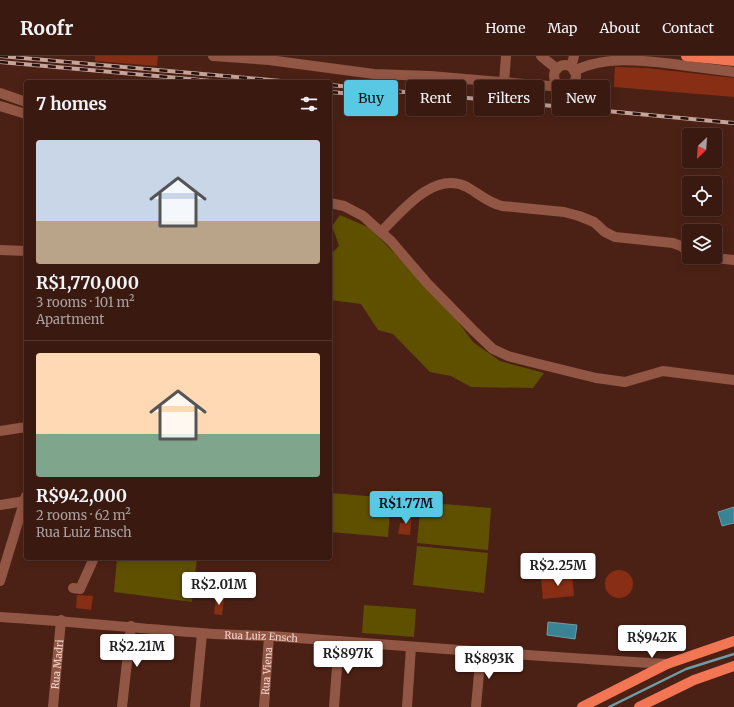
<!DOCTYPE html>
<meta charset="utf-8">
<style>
body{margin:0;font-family:Merriweather,serif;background:#44261e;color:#f1f3f6;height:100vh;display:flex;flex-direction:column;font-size:15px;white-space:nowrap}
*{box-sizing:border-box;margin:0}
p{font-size:13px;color:#aba09f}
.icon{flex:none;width:22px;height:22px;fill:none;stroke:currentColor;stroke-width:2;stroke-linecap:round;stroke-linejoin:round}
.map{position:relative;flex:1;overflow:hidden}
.side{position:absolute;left:24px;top:24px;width:308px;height:480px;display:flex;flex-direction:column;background:#391910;border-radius:4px;box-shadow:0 2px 10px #0003,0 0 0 1px #533830}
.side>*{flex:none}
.guide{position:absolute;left:344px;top:24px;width:330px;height:36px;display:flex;gap:8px}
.needle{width:26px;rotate:205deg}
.fabs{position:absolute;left:682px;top:72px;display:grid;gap:8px}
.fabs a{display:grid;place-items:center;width:40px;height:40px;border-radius:4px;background:#391910;box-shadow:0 2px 10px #0003,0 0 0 1px #533830;font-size:20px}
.price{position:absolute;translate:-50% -34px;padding:0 9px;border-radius:4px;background:#fff;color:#222;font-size:13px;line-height:26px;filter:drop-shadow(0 1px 2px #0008)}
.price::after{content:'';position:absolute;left:50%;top:24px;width:12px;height:9px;margin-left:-6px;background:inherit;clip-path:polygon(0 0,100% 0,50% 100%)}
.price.active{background:#58c8e4;color:#111}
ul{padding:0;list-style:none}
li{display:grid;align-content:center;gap:8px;height:212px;padding:0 12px}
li+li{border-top:1px solid #533830}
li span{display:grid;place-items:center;height:124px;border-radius:4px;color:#555}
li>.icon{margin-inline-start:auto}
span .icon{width:72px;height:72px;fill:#fffc;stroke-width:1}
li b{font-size:17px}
h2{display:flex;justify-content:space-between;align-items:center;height:48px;padding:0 12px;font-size:17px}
.pill{padding:0 14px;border-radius:4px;background:#391910;box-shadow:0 2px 10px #0003,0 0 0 1px #533830;font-size:14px;line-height:36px}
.pill.active{background:#58c8e4;color:#111}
header{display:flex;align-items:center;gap:24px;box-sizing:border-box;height:56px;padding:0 20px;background:#391910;border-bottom:1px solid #533830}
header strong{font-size:19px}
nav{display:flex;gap:22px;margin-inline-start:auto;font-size:14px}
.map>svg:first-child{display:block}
</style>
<header>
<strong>Roofr</strong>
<nav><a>Home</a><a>Map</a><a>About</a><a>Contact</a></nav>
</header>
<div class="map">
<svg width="734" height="651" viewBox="0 0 734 651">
<rect width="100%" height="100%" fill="#4c2115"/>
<path fill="#5f5000" d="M340,159l30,13 78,80 25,34 27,19 44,12 -11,15 -62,-1 -20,-11 -21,-4 -37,-38 -15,-4 -17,-26 -31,-4v-45l9,-9 -7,-20z
M330,437l61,5 -3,39 -58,-5z
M421,446l70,6 -3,42 -71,-7z
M417,490l71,7 -4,40 -71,-8z
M117,502h80l-5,44 -78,-10z
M364,549l52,4 -2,28 -52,-4z"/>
<path fill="#398395" stroke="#719ca6" d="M734,451v16l-12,3 -4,-14z
M548,566l29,3 -2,14 -28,-4z"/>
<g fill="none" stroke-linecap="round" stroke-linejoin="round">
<path stroke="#719ca6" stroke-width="2.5" d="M609,651l77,-38 48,-15"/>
</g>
<path fill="#882e14" d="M95,0h63l-1,10 -62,-5z
M615,11l32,1 87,10v19l-120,-10z
M406,457h6l-2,22 -12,-1 2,-11h5z
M605 528a14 14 0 1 1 28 0a14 14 0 1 1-28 0Z
M572,519l2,21 -31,3 -2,-20z
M77,539l16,1 -2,14 -15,-2z
M216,541l8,1 -2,17 -8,-1z"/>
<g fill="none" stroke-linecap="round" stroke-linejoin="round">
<g stroke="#925645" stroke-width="10">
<path d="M213,0l56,4 105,14 56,2 132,11"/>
<path d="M541,0l16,13"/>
<circle cx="565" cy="20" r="11"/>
<path d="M573,13l-1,-5 2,-8"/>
<path d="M574,15c30,-15 66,-11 99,-7 20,3 41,5 61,8"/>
<path d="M504,26l2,-26"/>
<path d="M0,37l26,9"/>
<path d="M0,50l26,8"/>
<path d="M330,147l14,3 19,10 28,25 36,42 46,47 20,19 15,7 23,6 65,16 29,4 38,-11 71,9"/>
<path d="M381,176c21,-21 53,-62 86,-45 12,7 22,16 35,19l62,6 15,4 15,6 11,10 10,5 58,6 8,3 8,6"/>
<path d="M0,194l26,1"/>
<path d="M707,201l27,3"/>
<path d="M0,375l26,-4"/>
<path d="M0,449l25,-4"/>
<path d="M0,525l26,-85"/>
<path d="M73,532l7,1 14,-31"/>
<path id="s1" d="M0,561c67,4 134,11 201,16 23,2 47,2 70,3 132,10 264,20 396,28"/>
<path id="s2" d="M53,651l8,-87"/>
<path d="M122,651l9,-81"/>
<path d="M195,651l7,-73"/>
<path id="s3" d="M264,651l5,-71"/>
<path d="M334,651l5,-66"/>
<path d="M407,651l4,-60"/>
<path d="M476,651l5,-56"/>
</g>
<path stroke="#f27654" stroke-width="10" d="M686,0l48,5
M582,651l85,-43 67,-23
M639,651l55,-27 40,-14"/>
<g stroke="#c5a49b" stroke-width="4">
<path id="rail" d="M0,0l292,26
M0,6l223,20
M330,29l404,38
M330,36l24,2"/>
</g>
<use href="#rail" stroke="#25120c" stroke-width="2.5" stroke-dasharray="8" stroke-linecap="butt"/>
</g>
<g text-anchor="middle" stroke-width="3.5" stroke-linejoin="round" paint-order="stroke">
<g font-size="10" fill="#f4d7cf" stroke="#25120c">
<text dy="4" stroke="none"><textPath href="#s1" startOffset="262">Rua Luiz Ensch</textPath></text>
<text dy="4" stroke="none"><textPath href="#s2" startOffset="43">Rua Madri</textPath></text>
<text dy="4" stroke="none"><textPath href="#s3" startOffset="36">Rua Viena</textPath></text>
</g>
</g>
</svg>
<div class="fabs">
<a><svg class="needle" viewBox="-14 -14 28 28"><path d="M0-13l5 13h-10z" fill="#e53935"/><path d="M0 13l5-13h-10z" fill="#aba09f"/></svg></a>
<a><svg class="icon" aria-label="locate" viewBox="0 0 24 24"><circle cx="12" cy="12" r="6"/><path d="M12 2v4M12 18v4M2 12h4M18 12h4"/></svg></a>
<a><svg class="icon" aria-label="layers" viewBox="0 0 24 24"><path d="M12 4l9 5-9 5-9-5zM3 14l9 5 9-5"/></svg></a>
</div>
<b class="price active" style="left:406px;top:469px">R$1.77M</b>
<b class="price" style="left:558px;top:531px">R$2.25M</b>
<b class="price" style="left:219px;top:550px">R$2.01M</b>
<b class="price" style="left:652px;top:603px">R$942K</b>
<b class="price" style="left:137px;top:612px">R$2.21M</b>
<b class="price" style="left:348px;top:619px">R$897K</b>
<b class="price" style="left:489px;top:624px">R$893K</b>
<div class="guide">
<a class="pill active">Buy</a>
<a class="pill">Rent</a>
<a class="pill">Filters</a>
<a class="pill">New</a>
</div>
<section class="side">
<h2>7 homes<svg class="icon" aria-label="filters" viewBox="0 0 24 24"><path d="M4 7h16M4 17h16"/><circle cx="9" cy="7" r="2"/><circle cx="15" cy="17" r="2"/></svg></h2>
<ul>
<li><span style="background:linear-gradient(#c9d6e8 65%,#b9a48a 0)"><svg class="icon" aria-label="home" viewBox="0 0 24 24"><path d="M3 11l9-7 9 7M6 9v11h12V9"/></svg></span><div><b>R$1,770,000</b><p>3 rooms · 101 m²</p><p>Apartment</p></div></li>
<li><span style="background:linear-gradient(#ffd9b3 65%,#7fa58c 0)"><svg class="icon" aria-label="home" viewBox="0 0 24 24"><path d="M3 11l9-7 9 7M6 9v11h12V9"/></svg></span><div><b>R$942,000</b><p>2 rooms · 62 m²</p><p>Rua Luiz Ensch</p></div></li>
</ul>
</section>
</div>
